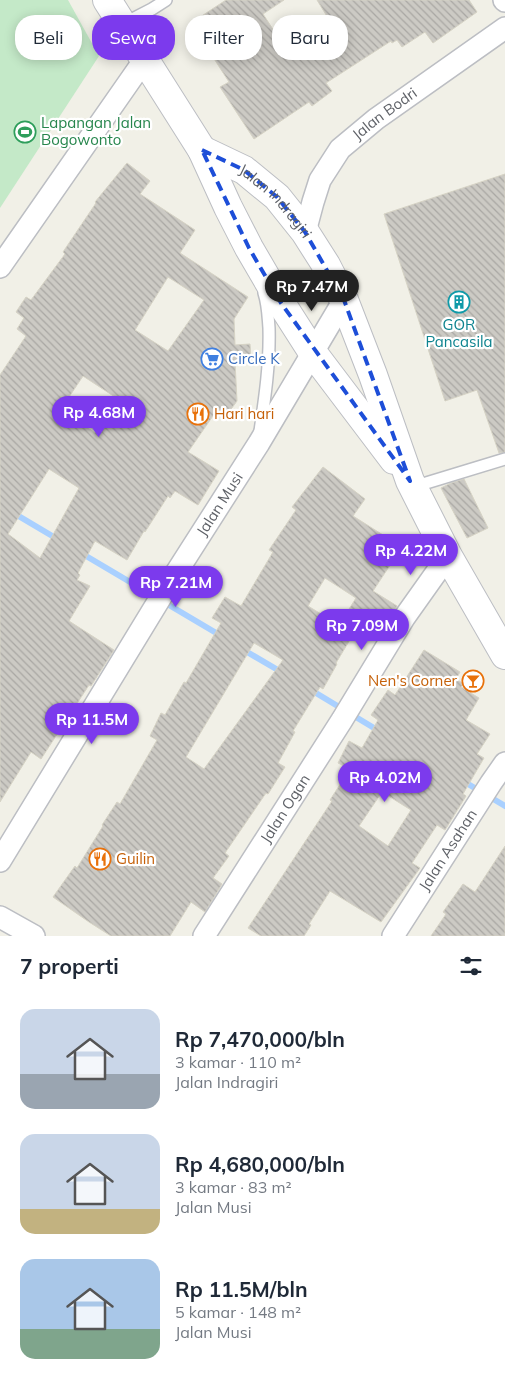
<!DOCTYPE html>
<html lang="id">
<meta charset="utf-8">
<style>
body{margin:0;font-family:Mulish,sans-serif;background:#f2f2f3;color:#1f2937;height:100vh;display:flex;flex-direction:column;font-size:19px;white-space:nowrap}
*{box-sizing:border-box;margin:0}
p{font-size:16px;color:#747a83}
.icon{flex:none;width:28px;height:28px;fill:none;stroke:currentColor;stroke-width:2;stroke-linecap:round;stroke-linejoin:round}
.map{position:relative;height:936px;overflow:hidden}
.sheet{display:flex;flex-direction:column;background:#fff;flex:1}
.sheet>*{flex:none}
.top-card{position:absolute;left:15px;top:15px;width:475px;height:45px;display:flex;gap:10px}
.price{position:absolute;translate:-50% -42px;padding:0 11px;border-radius:18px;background:#7c3aed;color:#fff;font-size:16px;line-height:32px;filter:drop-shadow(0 1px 2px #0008)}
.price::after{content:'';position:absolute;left:50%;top:30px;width:15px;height:11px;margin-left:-8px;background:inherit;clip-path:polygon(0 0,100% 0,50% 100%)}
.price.selected{background:#222;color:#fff}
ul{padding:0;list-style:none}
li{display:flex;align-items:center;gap:15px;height:125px;padding:0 20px}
li span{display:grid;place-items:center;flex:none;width:140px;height:100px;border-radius:15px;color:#555}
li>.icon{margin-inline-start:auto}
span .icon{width:60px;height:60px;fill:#fffc;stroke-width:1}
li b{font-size:21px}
h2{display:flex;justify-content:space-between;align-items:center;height:60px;padding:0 20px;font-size:21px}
.pill{padding:0 18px;border-radius:20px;background:#fff;box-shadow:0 2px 12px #0003;font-size:18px;line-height:45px}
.pill.selected{background:#7c3aed;color:#fff}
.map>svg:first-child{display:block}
</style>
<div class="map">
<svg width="505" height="936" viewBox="0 0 505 936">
<defs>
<pattern id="building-back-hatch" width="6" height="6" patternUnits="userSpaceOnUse" patternTransform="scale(1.25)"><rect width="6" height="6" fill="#cccac4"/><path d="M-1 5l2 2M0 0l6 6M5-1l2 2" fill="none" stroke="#a9a7a3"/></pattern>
</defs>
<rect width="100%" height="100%" fill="#f1f0e7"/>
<path fill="#c4e9c8" d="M0,0h68l31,56 -99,152z"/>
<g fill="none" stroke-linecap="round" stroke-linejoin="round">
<path stroke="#a9d0ff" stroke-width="6" d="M0,505l59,35
M81,553l142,84
M242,649l41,24
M311,690l68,41
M463,781l42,25"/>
</g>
<path fill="url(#building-back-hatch)" stroke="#d6d3c5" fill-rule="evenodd" d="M226,0h58l-21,14 24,37 44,-28 -14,-23h152l8,12 -44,31 -8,-11 -23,15 -5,-7 -5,3 -1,-2 -65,42 6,8 -20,15 -3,-4 -55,37 -34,-52 9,-5 -38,-59z
M127,163l23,18 -10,13 55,36 -15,23 68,44 -14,22 1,26 15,-1 1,16 -16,2 2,39 -11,15 -9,-6 -29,42 31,19 -21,34 -23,-14 -5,7 -2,-2 -23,36 -1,-1 -17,29 -32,-19 -17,32 2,2 -3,5 13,6 -21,35 45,29 -23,36 -2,-1 -48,74 -10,-7 -31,50v-427l26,-39 -9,-7 7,-11 -8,-6 10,-15 5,3 34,-46 -2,-2 33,-49 -1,-1zM168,277l36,23 -36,51 -33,-21zM83,376l35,23 -23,34 -34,-24zM49,469l30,19 -39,70 -32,-24z
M505,174v278l-6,1 -22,-63 -32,11 -61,-187z
M323,467l42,32 -12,17 49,31 -29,44 24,15 -18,29 -19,-12 -24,40 1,1 -14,25 -3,-2 -27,44 2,1 -17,31 7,4 -17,27 -2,-1 -41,60 4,3 -16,22 9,6 -17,28 -14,-10 -21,34h-59l-22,-14 -36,-25 22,-31 2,2 26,-42 -1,-1 15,-23 3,2 37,-64 -7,-4 11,-23 4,2 19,-33 2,1 35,-60 -9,-5 13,-21 16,9 32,-54 -4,-2 27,-40 -4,-3zM325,578l31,20 -17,27 -31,-19zM254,643l29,17 -79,109 -18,-12z
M464,479l24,49 -21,10 -26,-50 10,-5z
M424,650l36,22 -4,7 8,5 -3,3 18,11 -13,22 24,14 -13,20 7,4 -21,36 3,2 -21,34 -8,-5 -25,38 8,5 -39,54 -51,-31 -21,33 2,1 -7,11h-43l-13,-8 84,-127 -2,-1 20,-31 -12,-6 11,-22 13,7 16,-28 -7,-5 17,-25 7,5zM382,792l29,18 -23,36 -29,-20z
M505,846v90h-74l15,-22 -3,-2 20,-28 12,8z"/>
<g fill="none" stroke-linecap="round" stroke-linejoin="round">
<g stroke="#bcbec3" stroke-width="14">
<path id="service" d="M123,24l29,-15 14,-9
M260,431c5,-34 10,-68 9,-103 -1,-12 -1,-23 -5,-35
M413,487l92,-28"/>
</g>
<g stroke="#bcbec3" stroke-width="24">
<g id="minor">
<path d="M504,0l1,1"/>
<path id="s1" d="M305,232l8,-30 7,-22 20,-31 36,-30 129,-91"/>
<path d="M0,267l145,-208"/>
<path id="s2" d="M0,861l167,-274 92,-144 85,-143"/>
<path d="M0,917l34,19"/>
<path id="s3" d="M204,936l138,-216 62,-102 44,-62"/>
<path id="s4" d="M393,936l98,-153 14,-20"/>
</g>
</g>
<g stroke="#bcbec3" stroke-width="30">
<g id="tertiary">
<path d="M107,0l95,150 26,57 21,41 32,55 32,50 81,107"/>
<path id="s5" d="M202,150l42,20 33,27 28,35 21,33 18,35 29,75 37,106 38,75 57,99"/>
</g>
</g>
<use href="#service" stroke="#fff" stroke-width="11"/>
<use href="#minor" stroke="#fff" stroke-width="21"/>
<use href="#tertiary" stroke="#fff" stroke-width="28"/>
</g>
<path fill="none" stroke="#1d4ed8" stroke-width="4" stroke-dasharray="10 6" stroke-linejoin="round" d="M202,150l42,20 33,27 28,35 39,68 66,181 -129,-178 -32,-55z"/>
<defs>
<g id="stadium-ring" transform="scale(1.125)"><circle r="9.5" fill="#fff" stroke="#2e9e5b" stroke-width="1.5"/><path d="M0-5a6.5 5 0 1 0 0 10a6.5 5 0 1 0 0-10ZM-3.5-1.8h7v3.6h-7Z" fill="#2e9e5b"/></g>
<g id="building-ring" transform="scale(1.125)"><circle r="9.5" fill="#fff" stroke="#0f9aa8" stroke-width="1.5"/><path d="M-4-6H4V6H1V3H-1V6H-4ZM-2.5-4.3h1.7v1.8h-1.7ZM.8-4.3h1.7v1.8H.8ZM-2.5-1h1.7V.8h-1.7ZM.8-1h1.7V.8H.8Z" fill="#0f9aa8"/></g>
<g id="supermarket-ring" transform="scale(1.125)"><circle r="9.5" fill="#fff" stroke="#3f7fe0" stroke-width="1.5"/><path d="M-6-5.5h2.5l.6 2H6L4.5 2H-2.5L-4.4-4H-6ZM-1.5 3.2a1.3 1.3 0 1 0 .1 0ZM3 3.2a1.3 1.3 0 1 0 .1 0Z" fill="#3f7fe0"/></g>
<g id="restaurant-ring" transform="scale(1.125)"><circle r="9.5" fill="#fff" stroke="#e8710a" stroke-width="1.5"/><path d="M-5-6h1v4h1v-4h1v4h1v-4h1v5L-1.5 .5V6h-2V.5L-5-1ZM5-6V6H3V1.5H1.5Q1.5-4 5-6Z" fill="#e8710a"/></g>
<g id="bar-ring" transform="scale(1.125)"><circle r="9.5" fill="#fff" stroke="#e8710a" stroke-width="1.5"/><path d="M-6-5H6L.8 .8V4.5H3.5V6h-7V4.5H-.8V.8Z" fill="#e8710a"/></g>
</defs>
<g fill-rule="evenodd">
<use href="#stadium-ring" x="25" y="132"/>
<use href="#building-ring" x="459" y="302"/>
<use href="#supermarket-ring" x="212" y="359"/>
<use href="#restaurant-ring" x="198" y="414"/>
<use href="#bar-ring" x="473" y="681"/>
<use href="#restaurant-ring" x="100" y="859"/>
</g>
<g text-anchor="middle" stroke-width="4.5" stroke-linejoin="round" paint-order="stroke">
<g font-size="15" fill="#5f6268" stroke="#fff">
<text dy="5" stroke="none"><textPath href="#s1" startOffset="148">Jalan Bodri</textPath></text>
<text dy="5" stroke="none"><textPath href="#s5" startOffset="91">Jalan Indragiri</textPath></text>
<text dy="5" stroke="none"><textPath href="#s2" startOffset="419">Jalan Musi</textPath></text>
<text dy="5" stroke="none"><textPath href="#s3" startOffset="151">Jalan Ogan</textPath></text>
<text dy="5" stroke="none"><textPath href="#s4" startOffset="102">Jalan Asahan</textPath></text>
</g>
<g font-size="15" fill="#27864d" stroke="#fff" text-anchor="start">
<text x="41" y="128">Lapangan Jalan<tspan x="41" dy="17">Bogowonto</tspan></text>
</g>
<g font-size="15" fill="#0d838f" stroke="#fff">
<text x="459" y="330">GOR<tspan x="459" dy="17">Pancasila</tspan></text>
</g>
<g font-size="15" fill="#366cbe" stroke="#fff" text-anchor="start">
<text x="228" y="364">Circle K</text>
</g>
<g font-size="15" fill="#c56008" stroke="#fff" text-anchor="start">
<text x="214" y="419">Hari hari</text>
<text x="457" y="686" text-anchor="end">Nen's Corner</text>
<text x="116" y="864">Guilin</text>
</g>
</g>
</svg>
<b class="price selected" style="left:312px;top:312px">Rp 7.47M</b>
<b class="price" style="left:99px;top:438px">Rp 4.68M</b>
<b class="price" style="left:411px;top:576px">Rp 4.22M</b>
<b class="price" style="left:176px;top:608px">Rp 7.21M</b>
<b class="price" style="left:362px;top:651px">Rp 7.09M</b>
<b class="price" style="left:92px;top:745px">Rp 11.5M</b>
<b class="price" style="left:385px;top:803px">Rp 4.02M</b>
<div class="top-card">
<a class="pill">Beli</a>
<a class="pill selected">Sewa</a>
<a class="pill">Filter</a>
<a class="pill">Baru</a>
</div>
</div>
<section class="sheet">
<h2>7 properti<svg class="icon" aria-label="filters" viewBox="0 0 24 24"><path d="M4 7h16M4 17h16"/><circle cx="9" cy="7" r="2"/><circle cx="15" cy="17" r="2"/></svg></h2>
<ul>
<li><span style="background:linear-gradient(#c9d6e8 65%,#9aa5b1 0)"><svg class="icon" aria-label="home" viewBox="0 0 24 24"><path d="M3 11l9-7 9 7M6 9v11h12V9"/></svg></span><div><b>Rp 7,470,000/bln</b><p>3 kamar · 110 m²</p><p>Jalan Indragiri</p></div></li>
<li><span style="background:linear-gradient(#c9d6e8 75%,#c2b280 0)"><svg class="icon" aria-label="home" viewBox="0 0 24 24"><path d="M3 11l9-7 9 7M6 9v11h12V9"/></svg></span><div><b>Rp 4,680,000/bln</b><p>3 kamar · 83 m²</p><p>Jalan Musi</p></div></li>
<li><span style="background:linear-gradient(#a9c7e8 70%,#7fa58c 0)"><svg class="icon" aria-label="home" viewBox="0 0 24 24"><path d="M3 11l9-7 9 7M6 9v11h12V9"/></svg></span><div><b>Rp 11.5M/bln</b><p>5 kamar · 148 m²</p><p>Jalan Musi</p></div></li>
</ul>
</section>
